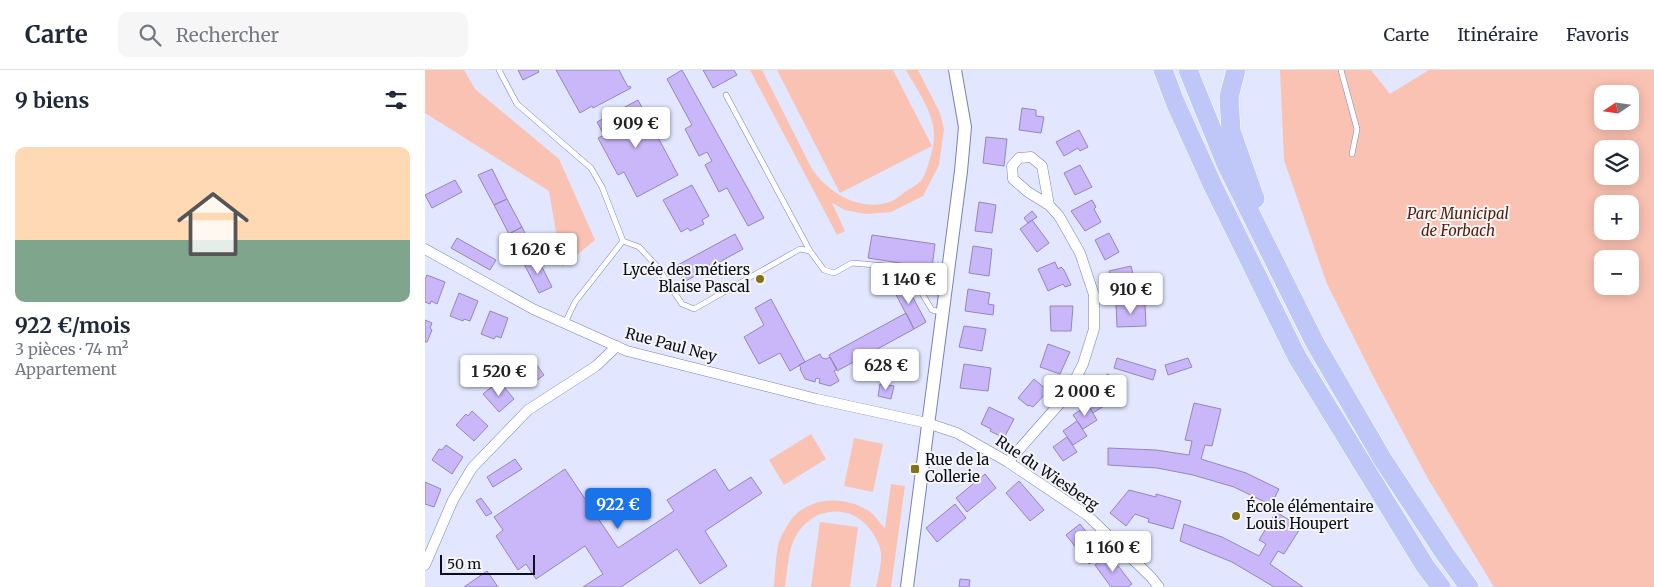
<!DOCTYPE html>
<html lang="fr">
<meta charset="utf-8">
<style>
body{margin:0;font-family:Merriweather,serif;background:#f6f6f7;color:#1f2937;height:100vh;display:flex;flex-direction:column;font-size:19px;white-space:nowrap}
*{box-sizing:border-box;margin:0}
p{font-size:16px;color:#747a83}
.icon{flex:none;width:28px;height:28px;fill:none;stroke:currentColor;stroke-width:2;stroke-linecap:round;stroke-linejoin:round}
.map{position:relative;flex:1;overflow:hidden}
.details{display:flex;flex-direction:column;background:#fff;width:425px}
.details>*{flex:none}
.needle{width:32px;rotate:257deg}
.tools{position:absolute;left:1169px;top:15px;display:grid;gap:10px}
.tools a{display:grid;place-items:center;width:45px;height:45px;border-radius:10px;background:#fff;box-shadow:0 2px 12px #0003;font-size:25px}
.scale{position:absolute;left:15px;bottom:12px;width:95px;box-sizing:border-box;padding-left:5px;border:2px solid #0b0d20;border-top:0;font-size:14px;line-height:18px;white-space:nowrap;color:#0b0d20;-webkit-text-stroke:4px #f5f5f5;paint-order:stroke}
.price{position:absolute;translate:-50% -42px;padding:0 11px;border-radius:5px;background:#fff;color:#222;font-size:16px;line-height:32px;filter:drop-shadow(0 1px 2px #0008)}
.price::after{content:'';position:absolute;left:50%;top:30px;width:15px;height:11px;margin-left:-8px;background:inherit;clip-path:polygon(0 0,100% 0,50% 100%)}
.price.current{background:#1a73e8;color:#fff}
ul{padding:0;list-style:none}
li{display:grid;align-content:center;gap:10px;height:265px;padding:0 15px}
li+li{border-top:1px solid #e0e1e3}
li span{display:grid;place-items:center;height:155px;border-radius:10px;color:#555}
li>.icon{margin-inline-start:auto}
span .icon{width:90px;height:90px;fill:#fffc;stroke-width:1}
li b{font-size:21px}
h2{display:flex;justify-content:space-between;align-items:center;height:60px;padding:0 15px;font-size:21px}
header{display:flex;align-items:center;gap:30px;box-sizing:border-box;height:70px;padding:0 25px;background:#fff;border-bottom:1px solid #e0e1e3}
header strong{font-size:24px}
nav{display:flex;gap:28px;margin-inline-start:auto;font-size:18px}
.search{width:350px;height:45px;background:#f6f6f7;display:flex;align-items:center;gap:12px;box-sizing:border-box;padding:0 18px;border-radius:10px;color:#747a83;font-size:19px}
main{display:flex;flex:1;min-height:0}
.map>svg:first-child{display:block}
</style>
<header>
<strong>Carte</strong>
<div class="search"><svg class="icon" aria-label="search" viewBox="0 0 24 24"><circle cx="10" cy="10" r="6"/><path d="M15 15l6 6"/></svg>Rechercher</div>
<nav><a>Carte</a><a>Itinéraire</a><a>Favoris</a></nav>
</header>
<main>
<section class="details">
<h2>9 biens<svg class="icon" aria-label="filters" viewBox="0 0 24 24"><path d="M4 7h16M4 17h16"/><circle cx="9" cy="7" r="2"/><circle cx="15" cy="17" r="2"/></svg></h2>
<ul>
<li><span style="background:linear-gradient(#ffd9b3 60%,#7fa58c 0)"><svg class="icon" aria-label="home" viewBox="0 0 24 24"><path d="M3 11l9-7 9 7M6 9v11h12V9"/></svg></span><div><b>922 €/mois</b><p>3 pièces · 74 m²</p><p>Appartement</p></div></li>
</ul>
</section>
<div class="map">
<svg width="1229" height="517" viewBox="0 0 1229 517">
<rect width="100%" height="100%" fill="#e2e7ff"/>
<path fill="#fac2b2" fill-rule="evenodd" d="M0,0h39l11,19 84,70 36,81 -33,27 -13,-76 -124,-78z
M325,0h12l50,99c17,25 50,44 80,32 4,-2 9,-6 13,-9 4,-3 12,-7 16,-11 6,-8 13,-34 13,-44 1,-23 -17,-47 -28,-67h12l22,43 4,16 -5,36 -16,31 -32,16 -25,2 -21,-4 -13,-7 13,28 -8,4z
M352,0h116l39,76 -92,47z
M855,0h91l19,24 39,-24h225v517h-160l-67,-110 -54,-101 -46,-92 -43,-124zM1178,24h27v27h-27zM1178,79h27v27h-27zM1178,134h27v27h-27zM1178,189h27v27h-27z
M386,364l15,25 -42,26 -15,-25z
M429,368l29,6 -10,48 -29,-6z
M466,414l14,2 -14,101h-15c2,-10 6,-24 5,-34 -1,-8 -5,-15 -9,-21 -21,-32 -65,-25 -79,10 -5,11 -6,32 -8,45h-11c1,-13 2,-40 7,-50 3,-6 8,-15 12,-20 20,-21 53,-21 76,-6 6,4 10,12 16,17z
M395,452l38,5 -8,60h-39z"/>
<path fill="#c9b7fa" stroke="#9486bc" d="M93,0h20l1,2 -16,8z
M131,0h63l9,17 2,-1 1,2 -38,20 -1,-2 -12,7z
M257,0l82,148 -16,8 -21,-38 -8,4 -14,-27 7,-4 -5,-9 -8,4 -14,-27 7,-4 -25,-46z
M278,0h31l3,5 -24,13z
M213,30l40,75 -41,22 -13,-25 -6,3 -20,-37 6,-3 -7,-13z
M597,38l14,2v6l8,1 -3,16 -22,-3z
M654,60l9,17 -8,4 -2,-3 -14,8 -8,-14z
M561,67l21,2 -3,27 -21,-3z
M655,95l12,22 -17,8 -11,-22z
M67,99l15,30 -13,6 -16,-30z
M30,110l7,12 -30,16 -7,-13z
M267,115l17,31 -7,4 2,4 -14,7 -2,-3 -7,4 -18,-32z
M82,129l15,28 -13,7 -15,-29z
M667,130l4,7 -2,2 7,13 -16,9 -14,-20z
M554,132l17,3 -4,28 -17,-2z
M607,141l5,6 -9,6 -4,-5z
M607,150l17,23 -12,9 -17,-23z
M97,157l15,30 -13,7 -15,-30z
M684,163l10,19 -14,8 -10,-20z
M310,164l8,15 -59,33 -8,-16z
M447,165l63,9 -3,24 -64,-10z
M32,168l39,22 -6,10 -39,-22z
M548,176l19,3 -3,27 -20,-3z
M112,187l15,30 -13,6 -15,-29z
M630,192l3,7 3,-2 3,3 7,15 -6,2 -2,-3 -15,7 -10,-22z
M706,196l3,12h-3l3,11 -20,4 -5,-22z
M2,205l18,7 -8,22 -6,-3 -1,3 -5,-2v-23z
M479,211l22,41 -12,7 -22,-42z
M543,219l22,4 -2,11 6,1 -1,10 -28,-4z
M34,223l19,8 -8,20 -6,-2 -1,2 -13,-5z
M346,229l34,63 -15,9 -10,-18 -21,11 -15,-27 20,-12 -9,-17z
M720,233l1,23 -29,1 -1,-23z
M625,236h23l-2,25h-20z
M65,241l18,7 -7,20 -5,-2 -2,3 -13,-5z
M481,243l8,16 -77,42 -8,-16z
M0,250l7,3 -2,5 2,2 -5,12h-2z
M539,256l22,3 -4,22 -23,-4z
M623,274l22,8 -10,22 -20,-7z
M395,284l2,4 4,1 4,-2 7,12 -3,2 5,10 -9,5 -11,-3 1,-4 -4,-1 -1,4 -10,-3 -5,-10 1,-1 -2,-3z
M106,287l13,18 -16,12 -15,-21 11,-8 2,3z
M692,288l39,12 -3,10 -39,-12z
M763,288l4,9 -24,8 -3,-10z
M539,294l27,4 -3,23 -28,-3z
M683,304l9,14 -14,10 -9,-15z
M609,309l14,12 -15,16 -4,-2 -1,1 -10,-8z
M75,312l14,17 -15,13 -16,-18 11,-9 1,1z
M455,314l14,2 -3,13 -13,-3z
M673,320l9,14 -14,9 -9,-14z
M769,333l27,6 -9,37 -7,-1 -4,14 45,14 33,16 -8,16 -37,-18 -41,-12 -36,-7 -49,-3v-17l48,2 33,5 3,-14 -7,-1z
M663,335l9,15 -14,9 -10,-14z
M564,337l25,12 -10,19 -14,-7 1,-2 -10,-5z
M47,341l16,15 -14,15 -18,-16 10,-11 2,2z
M652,351l10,15 -14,9 -10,-14z
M642,367l10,15 -14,9 -10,-14z
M21,375l17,12 -11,17 -20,-14 7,-11 3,1z
M90,389l7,10 -29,18 -6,-10z
M140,399l53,79 56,-37 -7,-11 48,-31 14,22 22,-14 11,16 -57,38 22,35 -27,18 -23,-35 -56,38h-38l20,-13 -18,-28 -49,33 -10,-15 -8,6 -22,-34 7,-6 -9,-13z
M560,404l11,14 -29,24 -11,-14z
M594,411l25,29 -14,11 -24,-28z
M0,412l16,7 -7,18 -9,-3z
M704,420l27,7v-3l25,7 -8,28 -25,-7 1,-3 -14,-5 -9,12 -16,-13z
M56,428l11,15 -6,3 -10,-15z
M530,434l11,14 -29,24 -11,-14z
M851,442l25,15 -17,27 -6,-3 -8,13 33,23h-29l-42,-25 -52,-21 4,-17 38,13 37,19 7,-12 -7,-4z
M655,454l23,29 -14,11 -23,-29z
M684,484l23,30 -4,3h-17l-16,-22z
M62,501l11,16h-34z
M535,509l10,1 -1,7h-10z"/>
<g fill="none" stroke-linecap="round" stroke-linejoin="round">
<g stroke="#7981b6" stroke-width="6">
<path id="service" d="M74,0l18,34 74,64 11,19 21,54 -48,61 -10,21
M916,0l16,59 -5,25
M301,25l84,156
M198,171l16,6 17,18 26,39 12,5 106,-60 10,2 14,19 10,3 18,-10 46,4 11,5 23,38 9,2"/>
</g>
<g stroke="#7981b6" stroke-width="11">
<path id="minor" d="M0,179l108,60 94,42 190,48 110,24 30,10 51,29 79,53 64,62 8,10
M583,392l60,-68 15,-30 11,-35v-34l-14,-42 -21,-37 -10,-11 -21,-13 -15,-13 -1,-13 7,-8 12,-1 11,9 7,39
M0,495l28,-65 19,-32 56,-58 68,-44 21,-20"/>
</g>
<g stroke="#7981b6" stroke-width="14">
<path id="tertiary" d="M482,517l54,-416 4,-44 -10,-57"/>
</g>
<g stroke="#fff" stroke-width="20">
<path id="motorway" d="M738,0l12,32 38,84 84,171 128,209 16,21
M763,0l38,94 89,179 68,117 62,94 24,33
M811,0l-7,27 2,34 24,68"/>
</g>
<use href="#service" stroke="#fff" stroke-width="5"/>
<use href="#minor" stroke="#fff" stroke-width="10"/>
<use href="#tertiary" stroke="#fff" stroke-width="12"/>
<use href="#motorway" stroke="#bec7f8" stroke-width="19"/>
</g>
<g fill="#857213" stroke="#f5f5f5" stroke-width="2">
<circle cx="335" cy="209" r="5"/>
<rect x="485" y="394" width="10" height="10" rx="2.5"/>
<circle cx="811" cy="446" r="5"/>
</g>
<g text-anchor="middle" stroke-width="4" stroke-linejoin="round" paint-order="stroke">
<g font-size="15" font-style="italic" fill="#531a09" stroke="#f5f5f5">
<text x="1033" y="149">Parc Municipal<tspan x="1033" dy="17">de Forbach</tspan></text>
</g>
<g font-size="15" fill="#0b0d20" stroke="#f5f5f5" text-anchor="start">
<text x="325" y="205" text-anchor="end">Lycée des métiers<tspan x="325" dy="17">Blaise Pascal</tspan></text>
<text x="500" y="395">Rue de la<tspan x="500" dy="17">Collerie</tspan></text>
<text x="821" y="442">École élémentaire<tspan x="821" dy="17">Louis Houpert</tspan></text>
</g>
<g font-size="15" fill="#0b0d20" stroke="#f5f5f5">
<text transform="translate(246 275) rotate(15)" y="5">Rue Paul Ney</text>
<text transform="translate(622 403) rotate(34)" y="5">Rue du Wiesberg</text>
</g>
</g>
</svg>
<div class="tools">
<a><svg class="needle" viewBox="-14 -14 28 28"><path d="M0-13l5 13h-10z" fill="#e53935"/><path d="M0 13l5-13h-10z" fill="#747a83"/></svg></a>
<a><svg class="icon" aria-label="layers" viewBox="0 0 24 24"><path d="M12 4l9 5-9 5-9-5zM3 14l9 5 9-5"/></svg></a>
<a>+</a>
<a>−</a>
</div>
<div class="scale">50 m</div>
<b class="price" style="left:211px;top:79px">909 €</b>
<b class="price" style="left:113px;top:205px">1 620 €</b>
<b class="price" style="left:484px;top:235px">1 140 €</b>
<b class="price" style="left:706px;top:245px">910 €</b>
<b class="price" style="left:461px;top:321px">628 €</b>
<b class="price" style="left:74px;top:327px">1 520 €</b>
<b class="price" style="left:660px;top:347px">2 000 €</b>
<b class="price current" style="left:193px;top:460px">922 €</b>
<b class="price" style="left:688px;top:503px">1 160 €</b>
</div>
</main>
